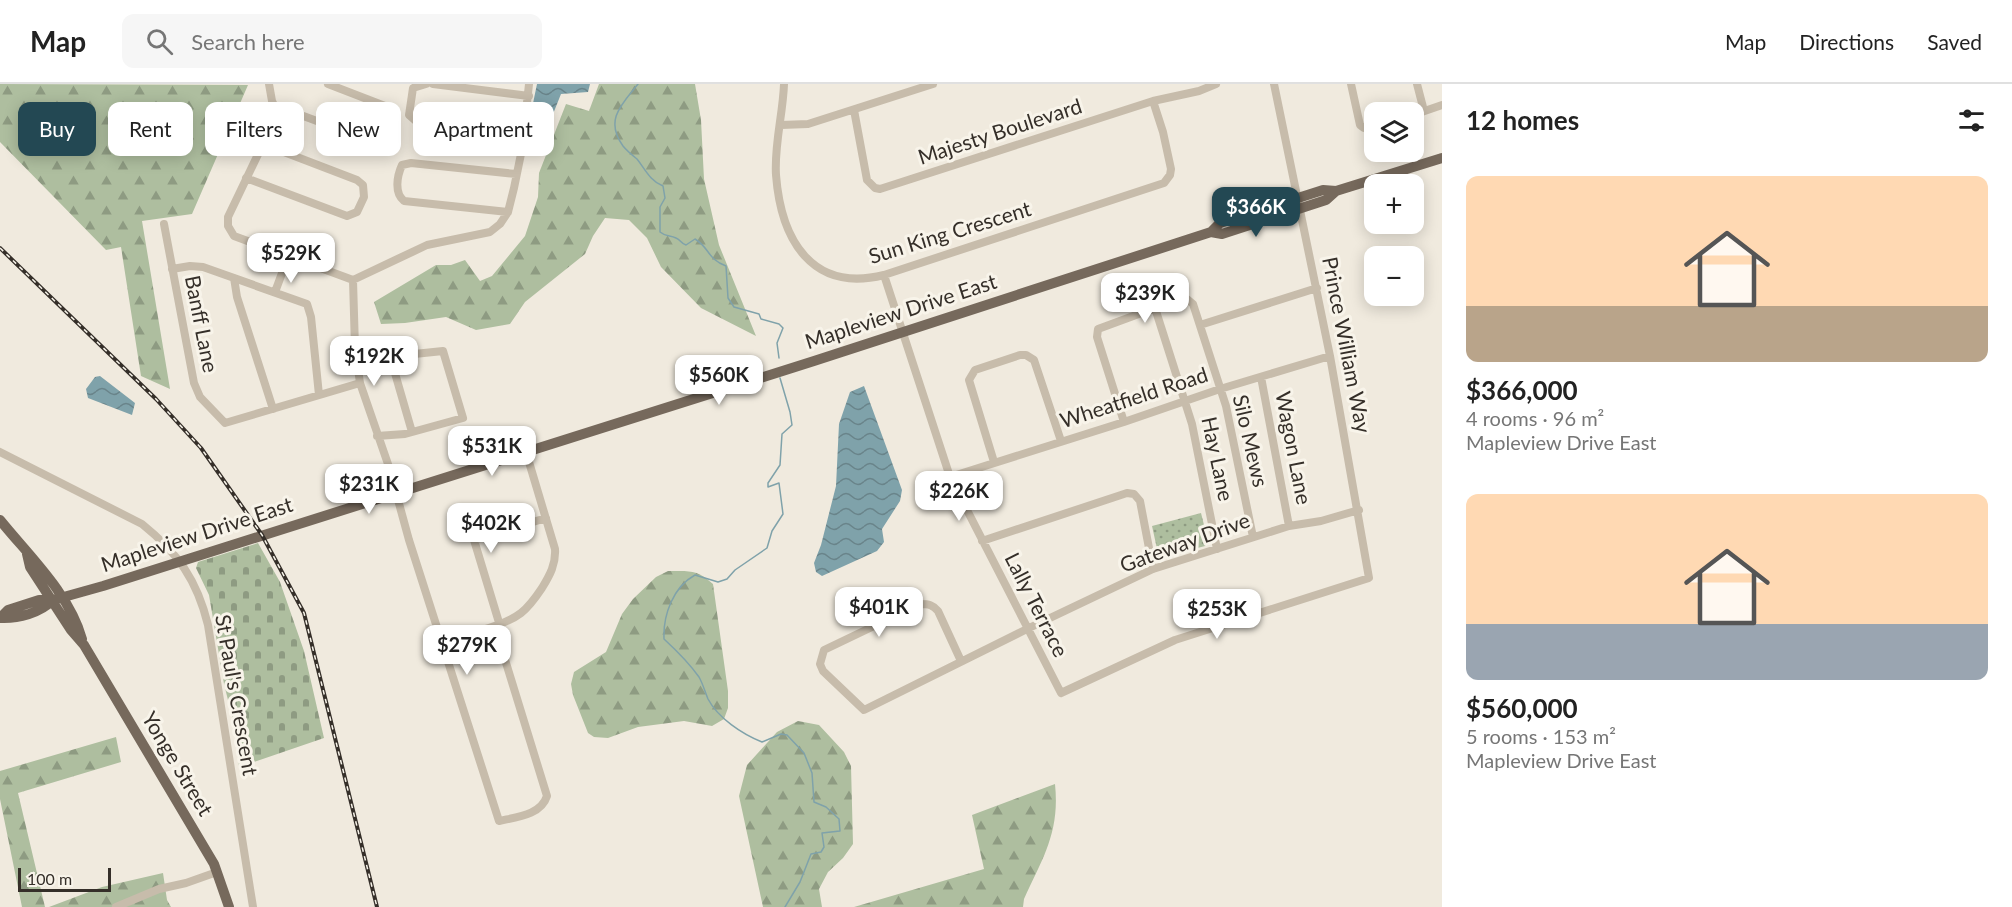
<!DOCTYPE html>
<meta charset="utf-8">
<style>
body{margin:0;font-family:Lato,sans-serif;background:#f6f6f6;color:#222;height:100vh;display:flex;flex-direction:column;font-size:22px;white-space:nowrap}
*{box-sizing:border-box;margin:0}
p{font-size:20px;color:#767676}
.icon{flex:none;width:33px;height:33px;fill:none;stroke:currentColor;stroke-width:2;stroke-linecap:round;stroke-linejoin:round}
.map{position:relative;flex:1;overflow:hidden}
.sheet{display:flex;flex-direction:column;background:#fff;width:570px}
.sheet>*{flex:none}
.hud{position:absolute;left:18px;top:18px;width:570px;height:54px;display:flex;gap:12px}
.buttons{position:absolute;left:1364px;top:18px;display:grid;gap:12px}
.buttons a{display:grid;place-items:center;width:60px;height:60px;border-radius:12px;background:#fff;box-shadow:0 3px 15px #0003;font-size:30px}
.scale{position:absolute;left:18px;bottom:15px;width:93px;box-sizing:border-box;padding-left:6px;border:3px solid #352f29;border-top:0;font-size:16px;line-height:21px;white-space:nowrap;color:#352f29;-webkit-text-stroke:4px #f8f4ea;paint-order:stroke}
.price{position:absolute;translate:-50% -51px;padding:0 14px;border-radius:12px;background:#fff;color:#222;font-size:20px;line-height:39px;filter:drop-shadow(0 2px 3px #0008)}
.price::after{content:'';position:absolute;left:50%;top:36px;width:18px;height:14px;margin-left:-9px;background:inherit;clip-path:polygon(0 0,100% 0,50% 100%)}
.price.current{background:#234853;color:#fff}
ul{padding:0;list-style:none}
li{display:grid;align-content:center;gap:12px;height:318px;padding:0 24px}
li span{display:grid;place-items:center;height:186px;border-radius:12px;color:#555}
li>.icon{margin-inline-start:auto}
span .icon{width:108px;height:108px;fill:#fffc;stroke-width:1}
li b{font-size:26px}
h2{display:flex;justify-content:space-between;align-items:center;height:72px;padding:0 24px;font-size:26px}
.chip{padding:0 21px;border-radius:12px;background:#fff;box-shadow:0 3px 15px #0003;font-size:21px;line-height:54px}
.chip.current{background:#234853;color:#fff}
header{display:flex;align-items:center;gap:36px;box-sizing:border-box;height:84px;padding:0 30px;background:#fff;border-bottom:2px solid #e0e0e0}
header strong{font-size:28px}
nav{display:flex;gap:33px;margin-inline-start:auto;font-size:21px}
.search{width:420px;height:54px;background:#f6f6f6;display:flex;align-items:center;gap:15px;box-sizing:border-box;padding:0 21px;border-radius:12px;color:#767676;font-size:22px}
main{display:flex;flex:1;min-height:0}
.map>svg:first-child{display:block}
</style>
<header>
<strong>Map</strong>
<div class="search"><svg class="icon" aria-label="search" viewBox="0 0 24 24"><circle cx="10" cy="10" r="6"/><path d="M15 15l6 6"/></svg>Search here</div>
<nav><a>Map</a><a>Directions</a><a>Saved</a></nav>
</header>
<main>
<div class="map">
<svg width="1442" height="823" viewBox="0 0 1442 823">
<defs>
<pattern id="forest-firs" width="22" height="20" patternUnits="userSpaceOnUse" patternTransform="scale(1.5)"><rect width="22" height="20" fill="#aebe9f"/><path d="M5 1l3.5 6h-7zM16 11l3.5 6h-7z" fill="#8e9b82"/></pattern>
<pattern id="cemetery-stones" width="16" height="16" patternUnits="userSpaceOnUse" patternTransform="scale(1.5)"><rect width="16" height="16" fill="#aebe9f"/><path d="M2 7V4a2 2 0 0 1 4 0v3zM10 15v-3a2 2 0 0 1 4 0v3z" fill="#8e9b82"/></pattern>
<pattern id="park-dots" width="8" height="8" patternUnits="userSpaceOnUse" patternTransform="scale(1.5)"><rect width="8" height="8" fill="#aebe9f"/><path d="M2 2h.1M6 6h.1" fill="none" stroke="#8e9b82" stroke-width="1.8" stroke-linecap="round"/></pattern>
<pattern id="water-waves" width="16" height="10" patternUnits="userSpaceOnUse" patternTransform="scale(1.5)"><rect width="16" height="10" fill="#7fa2aa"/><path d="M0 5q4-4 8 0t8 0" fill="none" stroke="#69848a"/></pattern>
</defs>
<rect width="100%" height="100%" fill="#f0eade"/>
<path fill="url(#forest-firs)" d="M0,0l248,1 -56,129 -50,7 28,168 -29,-13 -20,-129 -15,3 -106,-108z
M599,0h96l6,36 3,59 15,66 37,91 -55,-28 -40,-41 -14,-29 -18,-18 -24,-2 -12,18 -8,18 -60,48 -15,22 -34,6 -30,-13 -41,6 -24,1 -7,-22 62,-37h15l14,-5 15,21 12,-5 33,-40 13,-39 1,-24 27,-69 23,7z
M668,487c21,0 29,-2 45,13l15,107v17l-4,11 -12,7 -28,-5 -46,6 -30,11 -14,-1 -6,-4 -15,-38 -2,-11 3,-12 32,-20 16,-38 11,-15 23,-22z
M798,637l21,4 25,27 7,14 2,78 -10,14 -15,14 -9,17 3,18h-59l-24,-111 8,-31 30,-33z
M116,653l5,25 -103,31 27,114h-23l-22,-108v-28z
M1055,700c5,48 -12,73 -31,115l-1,8h-169l130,-38 -12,-54z
M163,789l4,27 4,7h-122l53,-20z"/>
<path fill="url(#cemetery-stones)" d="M258,459l22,39 24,69 20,87 -85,29 -4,-39 -11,-44 -15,-89 -13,-27 2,-6z"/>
<path fill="url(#park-dots)" d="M1201,429l8,32 -50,13 -7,-32z"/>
<path fill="url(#water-waves)" d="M537,0h53l-2,8 -27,2 -18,45 -13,-4v-17z
M100,292l35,27 -3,12 -44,-17 -2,-9 9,-12z
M864,302l38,104 -2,11 -18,28 2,13 -7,9 -55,25 -6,-4 -2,-9 7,-18 15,-59 3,-62 11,-32z"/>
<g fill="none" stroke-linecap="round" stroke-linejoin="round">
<path stroke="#7fa2aa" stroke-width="1.5" d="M638,0c-16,20 -34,36 -15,62 4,5 9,9 14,13 8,10 13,22 26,27l2,12 -5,9v25c6,5 10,3 16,6 5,2 5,6 10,7l9,-6c15,9 12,20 31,27l2,32 6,9 25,7 2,5 18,5 4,4 -6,15 2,15
M780,294l10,34 2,13 -10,9 -2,31 -12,18v4l11,-4 4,31 -11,17 -5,17 -32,22 -8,9 -9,3 -23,-7c-22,12 -32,40 -31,64 13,12 25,24 35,38 4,7 6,15 9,22 10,19 34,35 54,43l19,-8 6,1 17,18 8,20 2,29 12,5 13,12 1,12 -18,2 2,14 -3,5 -10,2 -11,28 -15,25"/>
<path stroke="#c7bcab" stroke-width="8" d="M269,0l3,17 2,4 -11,39 -35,73v9l6,10 119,44
M426,0l-13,4 -4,27 8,7 106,13
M433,0l96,12
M784,0c-1,30 -10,61 -8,91 5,65 36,118 108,100l280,-92 6,-8 1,-6 -8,-37 -10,-31
M1351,0l9,41 4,3 10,-1
M1417,0l7,27
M274,21l91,34c16,-6 22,-16 20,-33l-57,-22
M854,26l13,70 8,8 5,1 273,-88 46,-10 17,-7
M1413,31l29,-10
M781,41l27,-1 125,-40
M246,94l101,38 10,-4 7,-15 -1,-12 -6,-5 -94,-36
M508,128l-104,-11c-10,-8 -7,-25 -2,-36l9,-2 105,11
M164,140l30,159 6,14 25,26 135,-40
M172,185l18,-3 13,1 104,37 4,13 8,78
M884,191l66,202 111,216 114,-53 194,-62 -39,-222 -56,-272
M234,194l3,19 36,112
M353,196l2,68 5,35 29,84 20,73 90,281c18,-4 42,-6 48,-25l-44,-143 1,-14 -30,-99 72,-22
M353,196l74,-35 63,-13 10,-8 8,-12 6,-24 8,-39 7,-65
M275,208l13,-35
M1155,224l37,116 25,125
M1200,241l117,-37
M390,272l22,76
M357,276l86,-9 20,67 -58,16 -28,2
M1261,293l28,149
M1124,338l-27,-85 1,-8 57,-21 32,-9 6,5 33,102 27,131
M0,368l142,72c36,29 55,56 66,101l45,282
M994,378l-25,-82 6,-10 45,-15h6l8,5 27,81
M950,393l174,-55 96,-33 110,-33
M982,457l145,-48 7,1 6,7 13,68
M443,557c22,-7 60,-14 78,-28 9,-7 15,-16 21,-25 8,-13 14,-24 13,-39l-29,-97
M961,577l-23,-50c-5,-6 -9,-7 -18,-7l-96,46 -4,14 3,7 41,39 165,-82 124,-59 136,-43 32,-5 38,-11
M116,823l43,-18 27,-6 31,-11"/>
<path stroke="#76695c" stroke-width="10" d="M1211,148l11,2 104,-34 10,-9 106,-33
M0,436c29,36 69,73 82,119
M27,470l3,13 41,63 13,15 130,219 15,43
M1,533l7,-7 31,-10h14l50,-14 711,-225 397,-129 9,-9 103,-33 13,1
M0,534c18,1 40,-5 53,-18"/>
<g stroke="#352f29" stroke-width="4">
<path id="rail" d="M0,164l156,151 45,49 61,87 42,78 73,294"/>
</g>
<use href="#rail" stroke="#f8f4ea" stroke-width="1.5" stroke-dasharray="4.5" stroke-linecap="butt"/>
</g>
<g text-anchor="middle" stroke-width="6" stroke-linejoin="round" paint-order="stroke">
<g font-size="21" fill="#352f29" stroke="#f8f4ea">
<text transform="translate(1000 48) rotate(-18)" y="7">Majesty Boulevard</text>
<text transform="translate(950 149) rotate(-17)" y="7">Sun King Crescent</text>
<text transform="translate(901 228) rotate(-18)" y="7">Mapleview Drive East</text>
<text transform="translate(201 240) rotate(79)" y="7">Banff Lane</text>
<text transform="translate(1346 261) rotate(79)" y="7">Prince William Way</text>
<text transform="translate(1134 314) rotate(-18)" y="7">Wheatfield Road</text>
<text transform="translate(1250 357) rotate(77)" y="7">Silo Mews</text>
<text transform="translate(1293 364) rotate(79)" y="7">Wagon Lane</text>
<text transform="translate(1217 375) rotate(78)" y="7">Hay Lane</text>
<text transform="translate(197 451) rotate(-18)" y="7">Mapleview Drive East</text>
<text transform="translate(1185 459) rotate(-20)" y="7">Gateway Drive</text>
<text transform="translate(1036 521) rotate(63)" y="7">Lally Terrace</text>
<text transform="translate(236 611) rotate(80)" y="7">St Paul's Crescent</text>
<text transform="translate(177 680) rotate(59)" y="7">Yonge Street</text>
</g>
</g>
</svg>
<div class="buttons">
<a><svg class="icon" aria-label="layers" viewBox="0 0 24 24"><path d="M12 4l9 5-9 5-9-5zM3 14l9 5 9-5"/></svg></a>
<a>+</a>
<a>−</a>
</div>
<div class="scale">100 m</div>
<b class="price current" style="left:1256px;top:154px">$366K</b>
<b class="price" style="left:291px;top:200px">$529K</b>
<b class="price" style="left:1145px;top:240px">$239K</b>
<b class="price" style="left:374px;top:303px">$192K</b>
<b class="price" style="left:719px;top:322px">$560K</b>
<b class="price" style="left:492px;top:393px">$531K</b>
<b class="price" style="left:369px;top:431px">$231K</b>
<b class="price" style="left:959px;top:438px">$226K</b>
<b class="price" style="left:491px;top:470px">$402K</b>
<b class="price" style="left:879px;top:554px">$401K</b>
<b class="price" style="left:1217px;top:556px">$253K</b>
<b class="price" style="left:467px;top:592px">$279K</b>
<div class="hud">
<a class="chip current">Buy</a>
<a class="chip">Rent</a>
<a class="chip">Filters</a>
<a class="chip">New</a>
<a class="chip">Apartment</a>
</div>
</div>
<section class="sheet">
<h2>12 homes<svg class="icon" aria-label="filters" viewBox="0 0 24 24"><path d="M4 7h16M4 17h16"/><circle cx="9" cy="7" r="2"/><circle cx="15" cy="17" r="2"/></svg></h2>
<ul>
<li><span style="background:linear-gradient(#ffd9b3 70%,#b9a48a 0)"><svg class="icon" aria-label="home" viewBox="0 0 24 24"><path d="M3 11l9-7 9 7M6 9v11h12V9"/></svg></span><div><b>$366,000</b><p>4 rooms · 96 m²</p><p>Mapleview Drive East</p></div></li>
<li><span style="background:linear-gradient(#ffd9b3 70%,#9aa5b1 0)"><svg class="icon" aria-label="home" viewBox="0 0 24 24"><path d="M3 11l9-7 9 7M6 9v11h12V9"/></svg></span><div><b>$560,000</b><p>5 rooms · 153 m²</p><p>Mapleview Drive East</p></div></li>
</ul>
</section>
</main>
